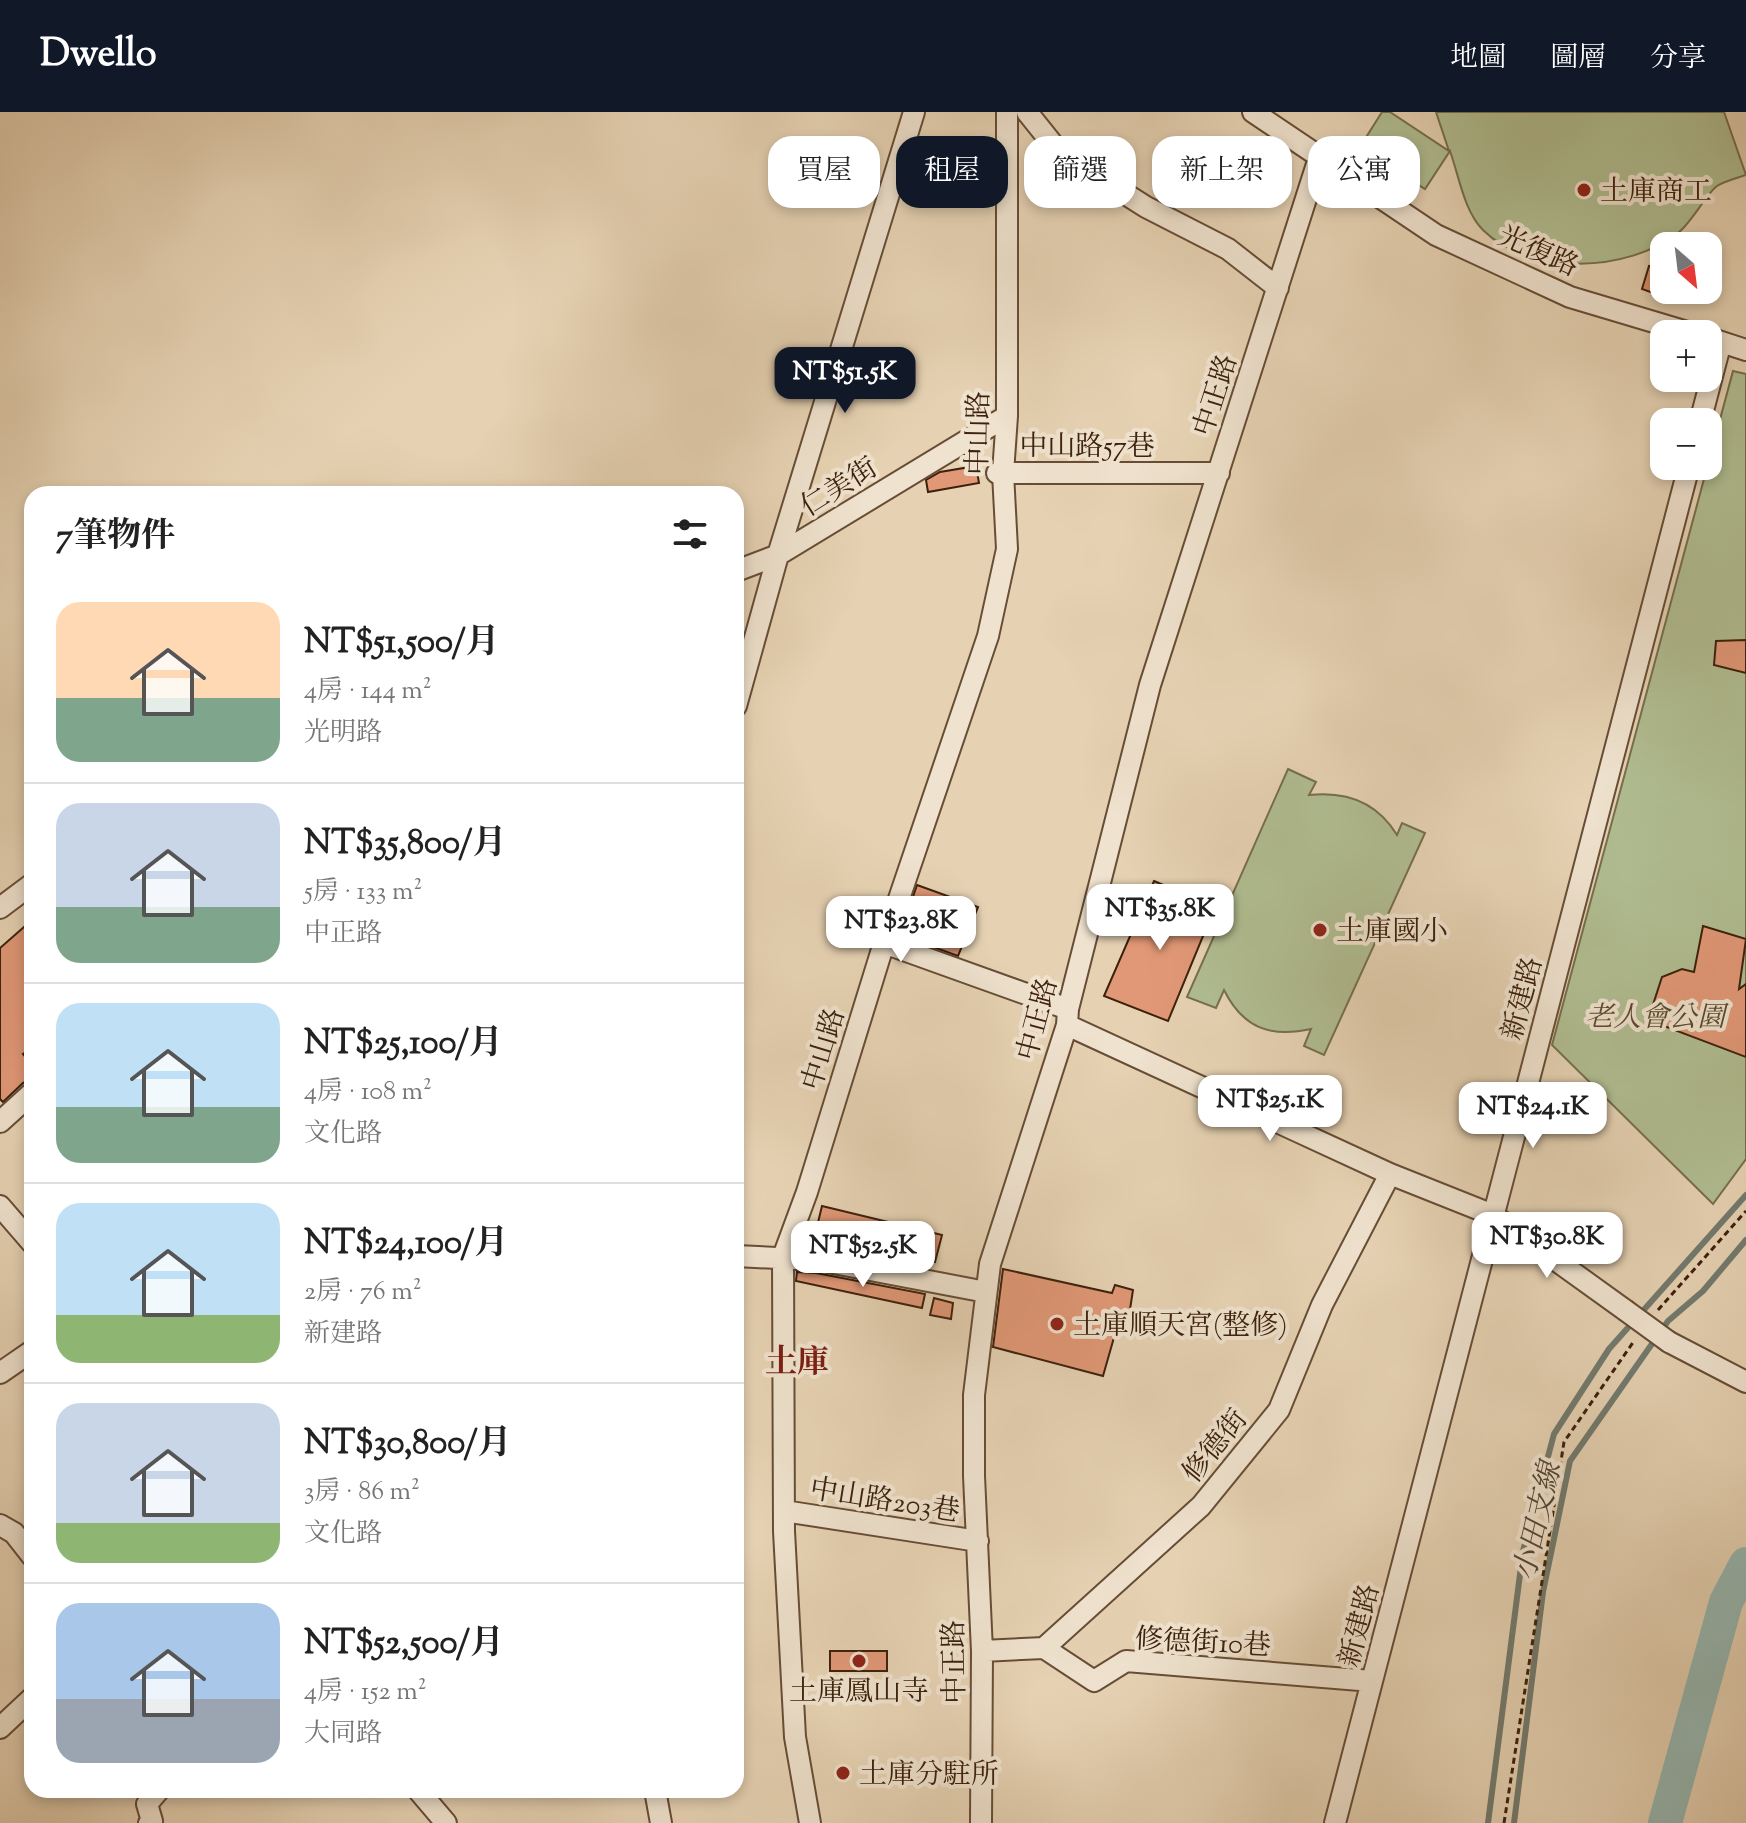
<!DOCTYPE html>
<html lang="zh-TW">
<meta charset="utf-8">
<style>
body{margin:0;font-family:"Sorts Mill Goudy","Noto Serif TC",serif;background:#f6f6f6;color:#222;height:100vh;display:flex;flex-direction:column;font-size:30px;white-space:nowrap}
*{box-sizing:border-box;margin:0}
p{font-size:26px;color:#767676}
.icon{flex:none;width:44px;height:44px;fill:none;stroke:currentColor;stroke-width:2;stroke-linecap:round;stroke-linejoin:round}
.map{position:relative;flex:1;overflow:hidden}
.panel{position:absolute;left:24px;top:374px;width:720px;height:1312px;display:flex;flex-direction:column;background:#fff;border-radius:24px;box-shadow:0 4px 12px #0003}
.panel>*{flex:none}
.banner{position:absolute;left:768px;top:24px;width:760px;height:72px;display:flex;gap:16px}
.needle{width:52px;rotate:152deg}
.fabs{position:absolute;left:1650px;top:120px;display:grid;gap:16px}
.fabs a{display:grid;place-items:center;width:72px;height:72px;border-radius:16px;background:#fff;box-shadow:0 4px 12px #0003;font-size:40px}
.price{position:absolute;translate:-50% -68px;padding:0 18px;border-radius:16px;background:#fff;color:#222;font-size:26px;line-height:52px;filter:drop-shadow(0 2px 4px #0008)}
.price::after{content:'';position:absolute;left:50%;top:48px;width:24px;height:18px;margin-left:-12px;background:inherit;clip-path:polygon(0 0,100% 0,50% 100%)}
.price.selected{background:#111827;color:#fff}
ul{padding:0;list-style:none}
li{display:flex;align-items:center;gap:24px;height:200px;padding:0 32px}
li+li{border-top:2px solid #e0e0e0}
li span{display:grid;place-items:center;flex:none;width:224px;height:160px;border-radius:24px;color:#555}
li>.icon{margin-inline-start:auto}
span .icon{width:96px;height:96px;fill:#fffc;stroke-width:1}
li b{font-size:34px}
h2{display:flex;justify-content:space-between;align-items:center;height:96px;padding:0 32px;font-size:34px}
.pill{padding:0 28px;border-radius:24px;background:#fff;box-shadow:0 4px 12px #0003;font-size:28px;line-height:72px}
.pill.selected{background:#111827;color:#fff}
header{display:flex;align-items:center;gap:48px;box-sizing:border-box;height:112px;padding:0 40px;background:#111827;color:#fff}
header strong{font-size:38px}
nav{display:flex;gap:44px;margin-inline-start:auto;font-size:28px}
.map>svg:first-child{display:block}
</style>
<header>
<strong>Dwello</strong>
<nav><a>地圖</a><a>圖層</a><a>分享</a></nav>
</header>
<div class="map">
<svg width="1746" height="1711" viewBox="0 0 1746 1711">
<rect width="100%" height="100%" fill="#e6d2b3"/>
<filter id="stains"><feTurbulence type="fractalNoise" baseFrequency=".0025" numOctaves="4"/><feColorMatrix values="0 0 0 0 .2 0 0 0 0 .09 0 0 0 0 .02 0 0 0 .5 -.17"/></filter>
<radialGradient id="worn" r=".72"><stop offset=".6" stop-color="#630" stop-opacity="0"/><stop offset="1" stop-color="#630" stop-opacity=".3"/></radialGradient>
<path fill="#b0bd91" stroke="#766f4e" stroke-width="2" d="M1382,0h8l59,39 -13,-39h288l22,63c-9,3 -21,6 -29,11 -11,8 -24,35 -39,47 -50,39 -148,44 -195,-3 -19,-19 -24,-54 -33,-79l-25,38 -65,-42z
M1733,259l13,3v785l-33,45 -161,-159z
M1288,657l28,13 -7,13c37,-4 68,7 88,40l5,-12 23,10 -101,222 -20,-9 7,-17c-41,9 -68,-1 -87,-39l-8,18 -29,-11z"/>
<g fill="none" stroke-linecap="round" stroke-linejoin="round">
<path stroke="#737b6f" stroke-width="6" d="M1488,1711l35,-272 31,-117 55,-85 137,-154
M1514,1711l29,-231 27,-131 98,-140 35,-30 43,-51"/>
<path stroke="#97b7b1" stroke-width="34" d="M1665,1711l61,-221 20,-38"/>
</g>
<path fill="#e19877" stroke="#3d210c" stroke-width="2" d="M1649,154l15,5v26l-22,-8z
M976,354l3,17 -51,9 -2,-12 14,-8z
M1746,528v33l-32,-8 2,-24z
M1154,769l61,26 -47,114 -64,-25z
M917,773l61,22 -20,49 -58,-21z
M32,808v128l-9,6 9,11v15l-9,3 -20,19 -3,-3v-151z
M1703,814l43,13 -7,50 7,-5v73l-98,-37 14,-43 20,-8 12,3z
M822,1094l120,29 -7,27 -100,-25 -3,12 -20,-2z
M1003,1157l109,24 3,-8 18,5 -6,39 -10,-2 -14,49 -110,-29z
M797,1160l19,1 109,21 -3,14 -126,-27z
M934,1186l19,5 -2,16 -21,-4z
M830,1539h57v20h-57z"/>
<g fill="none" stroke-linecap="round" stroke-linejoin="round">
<g stroke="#674d36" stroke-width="24">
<path id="minor" d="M1027,0l28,35 20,15 71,45 82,42 50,39
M1253,0l183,123 134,62 124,37
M1712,227l34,11
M1700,310l21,-80
M997,361h222
M736,459l42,-16 229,-139
M736,594l42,-151 136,-443
M0,796l32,-24
M884,831l184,66
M1067,913l323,149 103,41 132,95
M0,1010l32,-29
M0,1094l32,37
M736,1144l82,4 168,32
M1669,1230l77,40
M0,1261l32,-22
M784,1399l194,30
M0,1413l14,8 18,23
M1044,1536l50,33 32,-20 246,20
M982,1539l62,-3 157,-142 78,-96 43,-105 68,-131
M0,1616l32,-30
M418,1678l28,33
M655,1678l6,33
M149,1711l3,-2 -5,-17 12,-14
M810,1711l-15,-86 -11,-206 -1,-274 24,-65 77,-249 104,-307 19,-87 -4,-76 4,-57v-304
M981,1711l1,-172 -8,-175v-81l16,-131 77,-239 1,-16 82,-324 169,-527
M1335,1711l354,-1357"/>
</g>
<path stroke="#3d210c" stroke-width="3" stroke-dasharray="6 4" stroke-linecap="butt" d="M1658,1198l88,-99
M1504,1711l60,-381 70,-101"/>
<use href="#minor" stroke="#efe2ce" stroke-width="20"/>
<g stroke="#674d36" stroke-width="24" stroke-linecap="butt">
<path id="minor-bridge" d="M1625,1198l44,32"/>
</g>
<use href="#minor-bridge" stroke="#efe2ce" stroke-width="20"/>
</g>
<g fill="#8f2418" stroke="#efe2ce" stroke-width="3">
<circle cx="1584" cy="78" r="8"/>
<circle cx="1320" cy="818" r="8"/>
<circle cx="1057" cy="1212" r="8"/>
<circle cx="859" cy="1549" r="8"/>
<circle cx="843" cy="1661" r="8"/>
</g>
<g text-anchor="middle" stroke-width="8" stroke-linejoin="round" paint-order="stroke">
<g font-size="28" fill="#3d210c" stroke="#efe2ce" text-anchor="start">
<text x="1600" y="88">土庫商工</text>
<text x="1336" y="828">土庫國小</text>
<text x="1073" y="1222">土庫順天宮(整修)</text>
<text x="859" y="1588" text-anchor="middle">土庫鳳山寺</text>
<text x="859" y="1671">土庫分駐所</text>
</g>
<g font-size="28" fill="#3d210c" stroke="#efe2ce">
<text transform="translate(1539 138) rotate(24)" y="10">光復路</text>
<text transform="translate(1214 283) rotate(-72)" y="10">中正路</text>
<text transform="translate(977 321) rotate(-89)" y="10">中山路</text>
<text x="1087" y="343">中山路57巷</text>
<text transform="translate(838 374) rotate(-32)" y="10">仁美街</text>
<text transform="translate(1521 886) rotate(-75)" y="10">新建路</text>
<text transform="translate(1036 907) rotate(-75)" y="10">中正路</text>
<text transform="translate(822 937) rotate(-73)" y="10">中山路</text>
<text transform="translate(1214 1333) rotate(-51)" y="10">修德街</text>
<text transform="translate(885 1387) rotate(9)" y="10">中山路203巷</text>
<text transform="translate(1358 1513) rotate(-75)" y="10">新建路</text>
<text transform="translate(1203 1529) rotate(3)" y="10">修德街10巷</text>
<text transform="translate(953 1550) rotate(-91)" y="10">中正路</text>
</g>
<g font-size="28" font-style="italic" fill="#5a482d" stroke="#efe2ce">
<text x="1655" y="914">老人會公園</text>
</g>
<g font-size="30" font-style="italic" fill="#544635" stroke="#efe2ce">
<text transform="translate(1537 1409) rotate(-77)" y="10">小田支線</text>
</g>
<g font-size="32" font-weight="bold" fill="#7a1f14" stroke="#efe2ce">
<text x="797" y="1260">土庫</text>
</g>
</g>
<rect width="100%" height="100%" filter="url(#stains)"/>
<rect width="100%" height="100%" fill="url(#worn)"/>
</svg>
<div class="fabs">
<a><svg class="needle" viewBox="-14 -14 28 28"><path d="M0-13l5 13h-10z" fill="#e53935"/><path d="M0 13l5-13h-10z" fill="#767676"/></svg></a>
<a>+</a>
<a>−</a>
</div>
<b class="price selected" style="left:845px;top:303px">NT$51.5K</b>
<b class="price" style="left:1160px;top:840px">NT$35.8K</b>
<b class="price" style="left:901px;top:852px">NT$23.8K</b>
<b class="price" style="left:1270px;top:1031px">NT$25.1K</b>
<b class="price" style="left:1533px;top:1038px">NT$24.1K</b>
<b class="price" style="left:1547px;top:1168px">NT$30.8K</b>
<b class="price" style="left:863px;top:1177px">NT$52.5K</b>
<div class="banner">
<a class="pill">買屋</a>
<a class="pill selected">租屋</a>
<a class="pill">篩選</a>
<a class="pill">新上架</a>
<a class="pill">公寓</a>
</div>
<section class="panel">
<h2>7筆物件<svg class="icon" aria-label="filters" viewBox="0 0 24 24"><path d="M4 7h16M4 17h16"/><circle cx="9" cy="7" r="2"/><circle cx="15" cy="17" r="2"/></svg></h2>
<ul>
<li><span style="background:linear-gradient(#ffd9b3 60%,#7fa58c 0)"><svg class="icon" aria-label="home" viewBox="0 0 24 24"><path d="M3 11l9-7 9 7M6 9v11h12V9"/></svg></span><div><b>NT$51,500/月</b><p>4房 · 144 m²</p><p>光明路</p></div></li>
<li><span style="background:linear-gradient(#c9d6e8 65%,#7fa58c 0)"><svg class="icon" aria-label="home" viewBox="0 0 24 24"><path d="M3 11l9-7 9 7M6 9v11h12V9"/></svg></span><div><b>NT$35,800/月</b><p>5房 · 133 m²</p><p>中正路</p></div></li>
<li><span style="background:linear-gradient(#bfe0f5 65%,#7fa58c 0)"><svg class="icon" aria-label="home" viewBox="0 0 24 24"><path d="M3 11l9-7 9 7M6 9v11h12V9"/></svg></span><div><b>NT$25,100/月</b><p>4房 · 108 m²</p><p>文化路</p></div></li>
<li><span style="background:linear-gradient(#bfe0f5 70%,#8fb573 0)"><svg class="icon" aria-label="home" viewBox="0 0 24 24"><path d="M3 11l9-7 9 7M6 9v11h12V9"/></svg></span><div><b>NT$24,100/月</b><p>2房 · 76 m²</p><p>新建路</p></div></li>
<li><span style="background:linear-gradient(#c9d6e8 75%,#8fb573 0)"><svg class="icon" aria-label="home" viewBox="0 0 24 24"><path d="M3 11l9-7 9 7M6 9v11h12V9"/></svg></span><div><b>NT$30,800/月</b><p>3房 · 86 m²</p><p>文化路</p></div></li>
<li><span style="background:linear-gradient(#a9c7e8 60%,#9aa5b1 0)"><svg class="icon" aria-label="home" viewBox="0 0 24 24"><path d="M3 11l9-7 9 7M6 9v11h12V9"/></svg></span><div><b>NT$52,500/月</b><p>4房 · 152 m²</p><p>大同路</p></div></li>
</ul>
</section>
</div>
